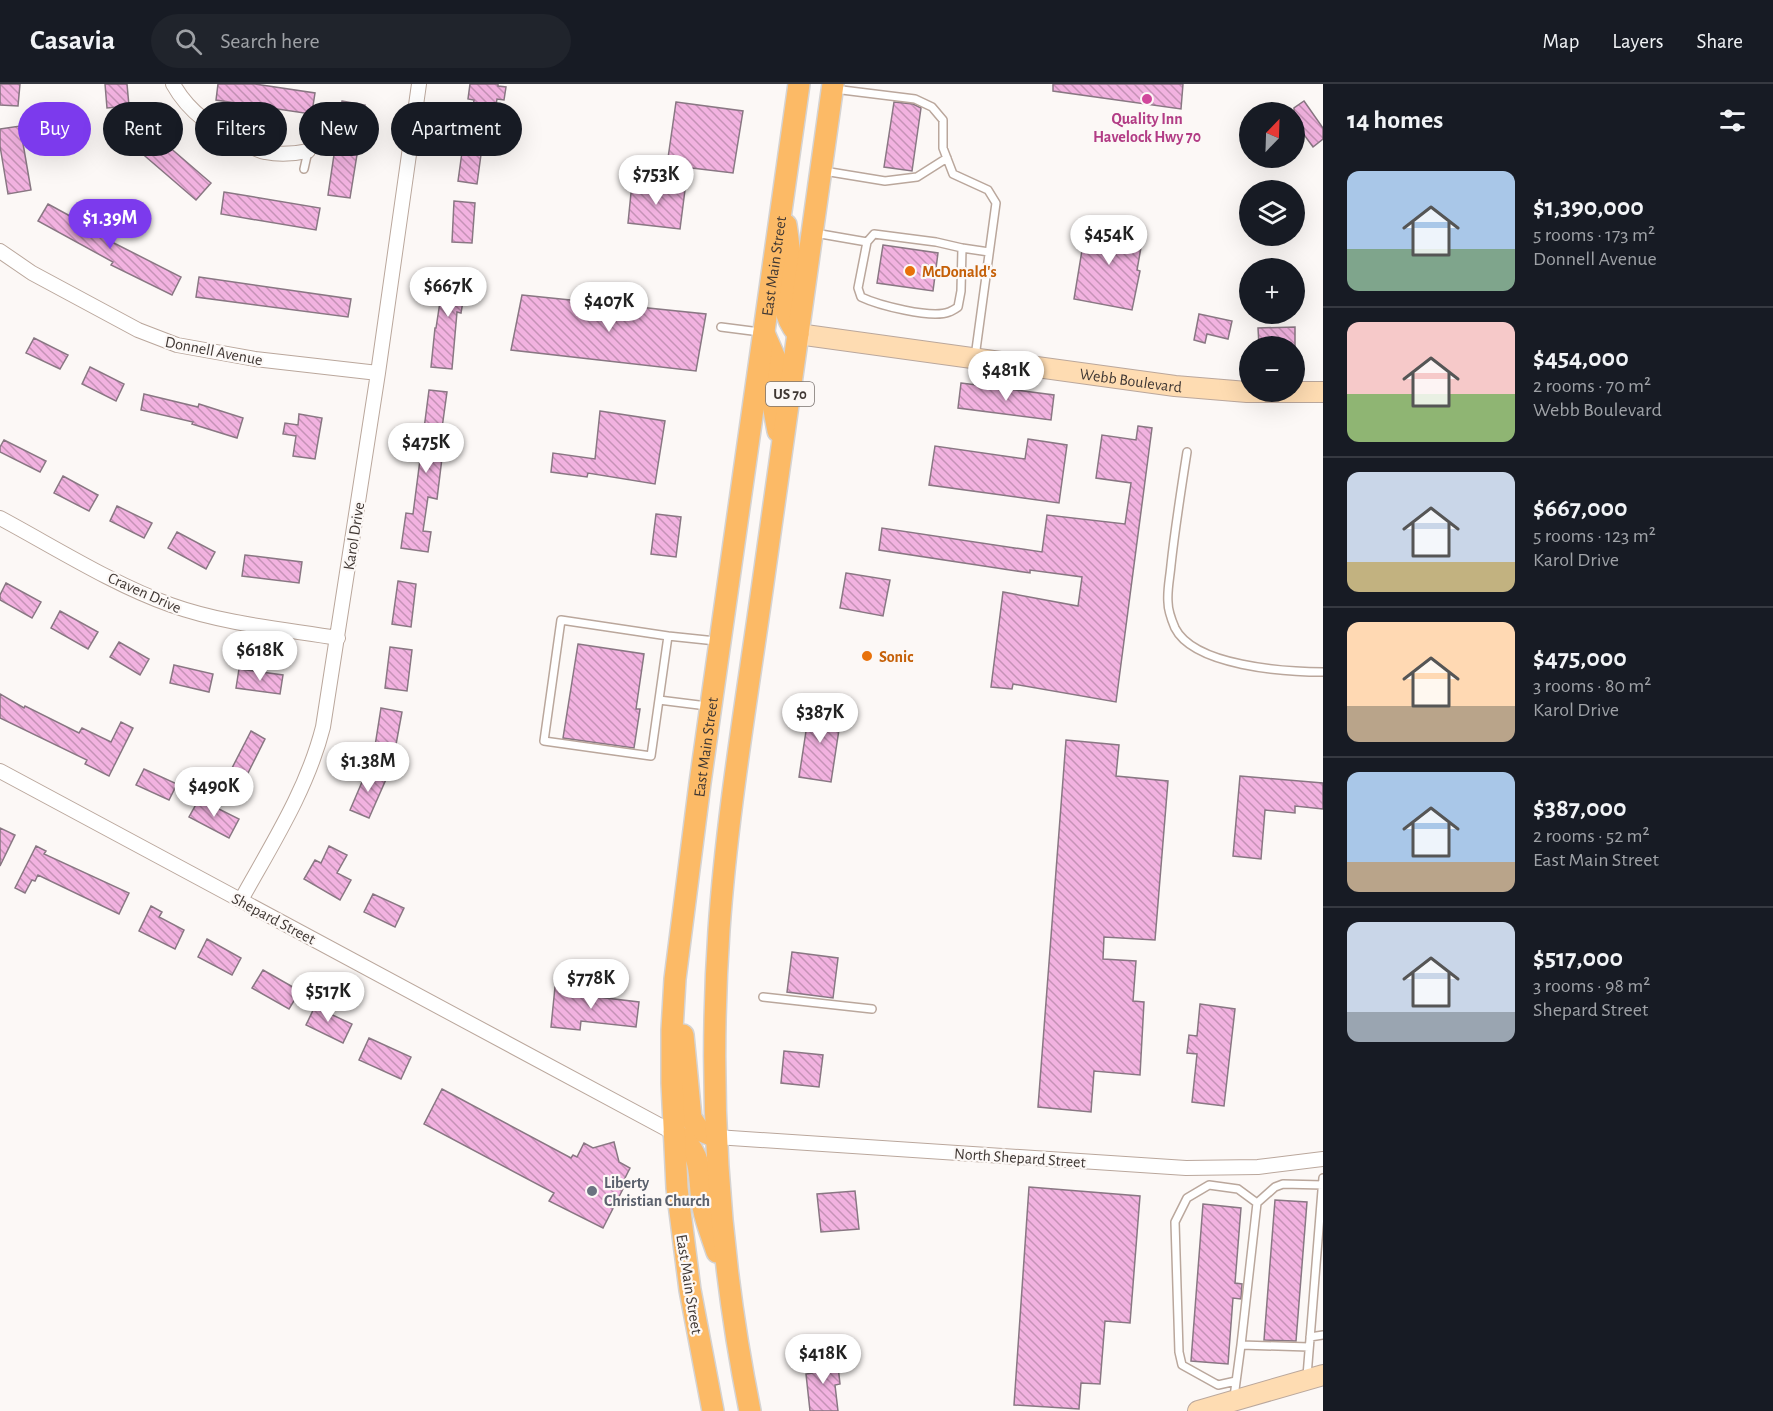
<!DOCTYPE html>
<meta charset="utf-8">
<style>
body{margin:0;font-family:"Alegreya Sans",sans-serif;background:#20242c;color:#f1f3f6;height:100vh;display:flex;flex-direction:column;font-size:22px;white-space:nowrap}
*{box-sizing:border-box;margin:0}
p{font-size:20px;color:#9ea1a6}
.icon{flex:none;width:33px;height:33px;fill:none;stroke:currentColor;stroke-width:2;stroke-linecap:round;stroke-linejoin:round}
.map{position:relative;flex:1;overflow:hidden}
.details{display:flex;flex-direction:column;background:#171b24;width:450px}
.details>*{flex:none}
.banner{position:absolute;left:18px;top:18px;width:570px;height:54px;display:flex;gap:12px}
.needle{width:39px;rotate:23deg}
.buttons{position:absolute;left:1239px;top:18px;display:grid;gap:12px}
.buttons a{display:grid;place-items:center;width:66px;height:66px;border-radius:50%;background:#171b24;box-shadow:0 6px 24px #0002;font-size:30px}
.price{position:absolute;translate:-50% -51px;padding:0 14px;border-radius:21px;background:#fff;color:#222;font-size:20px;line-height:39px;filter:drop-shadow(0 2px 3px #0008)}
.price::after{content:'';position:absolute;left:50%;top:36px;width:18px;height:14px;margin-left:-9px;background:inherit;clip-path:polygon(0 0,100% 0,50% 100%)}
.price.selected{background:#7c3aed;color:#fff}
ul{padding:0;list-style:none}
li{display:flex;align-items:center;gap:18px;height:150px;padding:0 24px}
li+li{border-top:2px solid #363941}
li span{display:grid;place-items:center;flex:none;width:168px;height:120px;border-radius:12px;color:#555}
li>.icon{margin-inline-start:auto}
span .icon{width:72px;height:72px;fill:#fffc;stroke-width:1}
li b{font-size:26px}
h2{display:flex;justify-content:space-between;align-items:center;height:72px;padding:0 24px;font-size:26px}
.tag{padding:0 21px;border-radius:27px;background:#171b24;box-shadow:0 6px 24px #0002;font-size:21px;line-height:54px}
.tag.selected{background:#7c3aed;color:#fff}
header{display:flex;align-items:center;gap:36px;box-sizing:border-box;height:84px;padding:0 30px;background:#171b24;border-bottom:2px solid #363941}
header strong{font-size:28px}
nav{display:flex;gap:33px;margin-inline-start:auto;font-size:21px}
.search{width:420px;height:54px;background:#20242c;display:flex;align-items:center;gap:15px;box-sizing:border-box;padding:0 21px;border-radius:33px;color:#9ea1a6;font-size:22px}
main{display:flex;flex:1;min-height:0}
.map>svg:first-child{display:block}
</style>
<header>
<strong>Casavia</strong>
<div class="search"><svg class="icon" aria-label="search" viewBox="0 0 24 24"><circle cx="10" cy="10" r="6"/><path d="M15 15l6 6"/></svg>Search here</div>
<nav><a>Map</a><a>Layers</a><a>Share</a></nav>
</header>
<main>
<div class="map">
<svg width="1323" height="1327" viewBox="0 0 1323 1327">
<defs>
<pattern id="building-back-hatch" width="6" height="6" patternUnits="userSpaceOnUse" patternTransform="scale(1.5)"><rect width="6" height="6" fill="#f2b2e0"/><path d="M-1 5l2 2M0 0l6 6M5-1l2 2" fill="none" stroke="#c592b6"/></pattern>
</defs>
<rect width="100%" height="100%" fill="#fcf8f6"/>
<path fill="url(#building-back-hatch)" stroke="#897783" stroke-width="1.5" d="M0,0h20l-2,22 -18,-1z
M105,0h22l2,22 -22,2z
M218,0h37l60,9 -3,19 -1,2 -95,-14z
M470,0h28v2l8,1 -2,13 -7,-1 -3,18 -22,-3 2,-14 -6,-1z
M1053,0h130l-2,25 -128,-18z
M342,17l23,4 -15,93 -22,-3z
M1304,17l19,27v11l-10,8 -19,-26v-13z
M676,18l67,9 -10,62 -66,-8z
M894,18l19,2 8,4 -9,63 -28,-4z
M139,37l72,62 -15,17 -72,-62z
M20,42l11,64 -23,4 -8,-48v-17z
M464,54l19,2 -6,44 -19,-3z
M632,99l53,7 -5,39 -52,-6z
M224,108l96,16 -4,22 -95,-16z
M454,117l21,2 -3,40 -20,-1z
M48,120l59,32 -1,3 75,38 -9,18 -61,-30 2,-3 -75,-41z
M1114,133l14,3 -2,13 17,3 -6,34 3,1 -8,39 -58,-11 12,-73 25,5z
M883,161l55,8 -5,38 -56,-8z
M445,185l23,3 -7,41 -4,-1 -5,57 -21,-2 4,-39h1z
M199,193l152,22 -3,18 -152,-20z
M522,211l184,19 -10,57 -185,-21z
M1199,230l33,7 -4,18 -21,-5 -2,9 -11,-3z
M1295,243v19h-36l-1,-18z
M34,254l34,17 -8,14 -34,-16z
M90,283l34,17 -8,17 -34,-17z
M961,299l93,12 -3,25 -93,-12z
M429,306l18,2 -9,65 4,1 -5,41 -9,-2 -5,34 8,1 -3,20 -27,-4 5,-35 7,1z
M144,310l54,13 1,-3 44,14 -6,20 -45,-14 1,-2 -52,-12z
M600,327l65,10 -10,63 -67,-11 -1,4 -36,-5 2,-19 42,6z
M299,330l23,4 -7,41 -22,-3 3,-20 -13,-2 2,-11 13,2z
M1138,342l14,2 -36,274 -103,-18 -1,5 -21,-2 12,-95 75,14 4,-29 -52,-7v3l-151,-23 3,-22 160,24 5,-37 78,9 6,-41 -35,-5 6,-43 34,5z
M1028,355l39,6 -8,58 -130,-18 6,-39 90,13z
M4,356l42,21 -6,11 -40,-20v-5z
M63,392l35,19 -9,16 -35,-18z
M117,422l35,17 -8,15 -34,-17z
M656,430l25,3 -5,40 -25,-3z
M177,448l38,20 -9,17 -38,-21z
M245,471l57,7 -3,21 -57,-7z
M846,489l44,7 -7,36 -43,-8z
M398,497l18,3 -5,43 -19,-3z
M6,499l35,19 -9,16 -32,-18v-5z
M60,527l38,21 -10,17 -37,-21z
M119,558l30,17 -9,16 -30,-18z
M578,560l66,10 -8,55h4l-6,39 -71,-10z
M390,563l22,3 -5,41 -22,-3z
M174,581l39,9 -4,18 -39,-9z
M239,585l44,6 -3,19 -44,-6z
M0,610l24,14 1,-2 54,27 3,-5 29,14 10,-20 12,6 -24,48 -24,-12 2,-4 -87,-42z
M810,621l32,5 -11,72 -32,-5z
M381,624l21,4 -7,38 -20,-4z
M251,647l14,8 -19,38 -15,-7z
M1066,656l53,5 -3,31 52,5 -13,159 -51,-3 -1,22 33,2 -3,40 11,1 -4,73 -46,-4 -3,41 -53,-5z
M368,684l19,9 -18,41 -19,-8z
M144,685l33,15 -8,16 -33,-15z
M1240,692l83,7v26l-28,-3v7l-30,-3 -4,49 -28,-3z
M199,715l40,20 -10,19 -40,-21z
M0,744l15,7 -15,31z
M36,762l10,5 -2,3 85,39 -10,21 -81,-39 -3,6 -3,-1 -7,13 -10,-5z
M329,762l18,9 -10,18 14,7 -11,20 -36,-21 11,-19 6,3z
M373,810l31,14 -9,19 -31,-15z
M151,822l11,6 -3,5 25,13 -9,19 -36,-18z
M207,855l34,19 -9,17 -34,-18z
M792,868l46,6 -5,40 -46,-6z
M263,886l37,21 -11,18 -37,-21z
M555,903l27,3 -1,5 58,7 -3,25 -55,-6 -1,9 -29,-3z
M317,918l12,3 -3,7 26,12 -9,19 -37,-18z
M1200,920l35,5 -11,97 -32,-4 5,-48 -10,-1 2,-18 8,1z
M369,954l42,19 -10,22 -42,-19z
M784,967l39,4 -4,32 -38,-4z
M442,1005l129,69 2,-3 4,2 7,-14 9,5 21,-6 5,20 11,6 -8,16 3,1 -22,43 -54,-27 5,-8 -130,-69z
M1029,1103l111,9 -10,127 -25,-2 -5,63 -19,-1 -2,26 -65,-4z
M855,1107l4,38 -38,3 -4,-38z
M1275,1116l32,2 -11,139 -32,-1z
M1203,1120l38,4 -6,75 7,1 -1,15 -8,-1 -5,66 -37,-3z
M837,1273l3,27 -5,1 3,26h-28l-4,-37 6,-1 -1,-12z"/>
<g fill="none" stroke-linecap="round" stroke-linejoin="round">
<g stroke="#baa79c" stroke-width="10">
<path id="lane" d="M834,5l81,10 17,8 11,13v28l10,26 35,16 8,13 -21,154
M304,85l12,-53
M824,87l61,10 32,-4 30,-19
M815,149l52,9
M874,150l62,8 26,6 -1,43 -3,16c-3,2 -6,4 -9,5 -18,7 -71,-7 -88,-15l-3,-9 9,-46z
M962,164l27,4
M721,243l39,5
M1187,368c-6,38 -12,76 -16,113 -1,12 -4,25 -3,37 0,8 4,19 7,26 19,38 110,44 148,44
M561,536l107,16 -17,120 -107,-15z
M668,552l48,5
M659,616l48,6
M763,913l109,12
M1310,1253l13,-2
M1241,1261l16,-142 18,-16 8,-3 40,1
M1307,1292l16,-198
M1236,1297l-18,4 -36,-20 -3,-13 -4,-130 12,-24 22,-13 29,4 19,14
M1234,1313l7,-52 68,2"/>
</g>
<g stroke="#baa79c" stroke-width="16">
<path id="street" d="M173,0c16,29 41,45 71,59 7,3 14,8 21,9 14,3 29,2 43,-1
M0,167l32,22 106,57 39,15 78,14 123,14
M0,434c54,29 114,67 171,87 53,19 112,24 167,33
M0,687l674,362
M241,816c31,-56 66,-110 82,-173l55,-354 41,-289
M716,1053l470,31 72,-1 65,-8"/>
</g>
<g stroke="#baa79c" stroke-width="22">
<g id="secondary">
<path id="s1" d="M798,250l377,52 72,6h76"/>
<path d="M1198,1327l125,-36"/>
</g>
</g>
<g stroke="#d5d3d2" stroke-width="24">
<g id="primary">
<path d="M786,141c2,13 4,25 4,38 -2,29 -13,46 8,71"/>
<path d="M764,249l11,25 -2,47 5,26"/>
<path d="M683,951l8,83 8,12 17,7"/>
<path d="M674,1049c32,20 23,42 29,74 3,15 9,30 14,45"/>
<path id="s2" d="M713,1327l-23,-121 -13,-102 -5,-105v-53l3,-51 25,-196 99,-699"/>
<path d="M750,1327c-32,-158 -42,-320 -31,-481 8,-116 28,-232 44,-347 23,-166 47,-333 70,-499"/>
</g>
</g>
<use href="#lane" stroke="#fff" stroke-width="7"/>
<use href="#street" stroke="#fff" stroke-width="14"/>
<use href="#secondary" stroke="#fedcb2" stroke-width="20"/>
<use href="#primary" stroke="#fcba66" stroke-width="21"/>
</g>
<circle fill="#d1479c" stroke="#fcf8f6" stroke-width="2" cx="1147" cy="15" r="6"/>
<g fill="#e8710a" stroke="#fcf8f6" stroke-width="2">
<circle cx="910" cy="187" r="6"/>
<circle cx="867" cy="572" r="6"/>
</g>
<circle fill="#6b7280" stroke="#fcf8f6" stroke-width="2" cx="592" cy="1107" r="6"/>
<g text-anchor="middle" stroke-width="4.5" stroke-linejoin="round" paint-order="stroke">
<rect fill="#fcf8f6" stroke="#78716e" stroke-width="1.5" x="766" y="298" width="48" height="24" rx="4.5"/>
<g font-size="15" font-weight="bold" fill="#3f3733">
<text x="790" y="315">US 70</text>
</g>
<g font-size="16" font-weight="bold" fill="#b23c85" stroke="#fcf8f6">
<text x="1147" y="40">Quality Inn<tspan x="1147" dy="18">Havelock Hwy 70</tspan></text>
</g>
<g font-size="16" fill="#3f3733" stroke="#fcf8f6">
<text dy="6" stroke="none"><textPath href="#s2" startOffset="1155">East Main Street</textPath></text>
<text transform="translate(214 266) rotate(11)" y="6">Donnell Avenue</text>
<text dy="6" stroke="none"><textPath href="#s1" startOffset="336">Webb Boulevard</textPath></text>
<text transform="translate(353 452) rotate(-81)" y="6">Karol Drive</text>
<text transform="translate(145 508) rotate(24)" y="6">Craven Drive</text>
<text dy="6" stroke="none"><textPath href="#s2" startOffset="669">East Main Street</textPath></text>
<text transform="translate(274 834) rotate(28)" y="6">Shepard Street</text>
<text transform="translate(1020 1073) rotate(4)" y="6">North Shepard Street</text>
<text transform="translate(690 1200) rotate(81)" y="6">East Main Street</text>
</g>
<g font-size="16" font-weight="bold" fill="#c56008" stroke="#fcf8f6" text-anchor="start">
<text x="922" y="193">McDonald's</text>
<text x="879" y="578">Sonic</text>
</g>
<g font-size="16" font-weight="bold" fill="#5b616d" stroke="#fcf8f6" text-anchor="start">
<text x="604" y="1104">Liberty<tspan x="604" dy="18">Christian Church</tspan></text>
</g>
</g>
</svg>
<div class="buttons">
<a><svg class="needle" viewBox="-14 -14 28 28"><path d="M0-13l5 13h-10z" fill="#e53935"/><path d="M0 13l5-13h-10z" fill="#9ea1a6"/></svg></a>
<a><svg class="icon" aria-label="layers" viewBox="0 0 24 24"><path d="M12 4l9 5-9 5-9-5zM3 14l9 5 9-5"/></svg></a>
<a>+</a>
<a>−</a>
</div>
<b class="price" style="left:656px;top:122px">$753K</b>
<b class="price selected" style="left:110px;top:166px">$1.39M</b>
<b class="price" style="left:1109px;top:182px">$454K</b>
<b class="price" style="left:448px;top:234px">$667K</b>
<b class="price" style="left:609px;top:249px">$407K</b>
<b class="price" style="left:1006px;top:318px">$481K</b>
<b class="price" style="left:426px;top:390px">$475K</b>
<b class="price" style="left:260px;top:598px">$618K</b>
<b class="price" style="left:820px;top:660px">$387K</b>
<b class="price" style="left:368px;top:709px">$1.38M</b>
<b class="price" style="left:214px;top:734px">$490K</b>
<b class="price" style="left:591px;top:926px">$778K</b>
<b class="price" style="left:328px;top:939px">$517K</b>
<b class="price" style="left:823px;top:1301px">$418K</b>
<div class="banner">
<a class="tag selected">Buy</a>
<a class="tag">Rent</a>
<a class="tag">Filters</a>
<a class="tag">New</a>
<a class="tag">Apartment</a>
</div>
</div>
<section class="details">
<h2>14 homes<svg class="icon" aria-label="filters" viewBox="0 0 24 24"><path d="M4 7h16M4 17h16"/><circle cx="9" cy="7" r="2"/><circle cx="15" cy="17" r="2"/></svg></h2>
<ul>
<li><span style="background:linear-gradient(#a9c7e8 65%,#7fa58c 0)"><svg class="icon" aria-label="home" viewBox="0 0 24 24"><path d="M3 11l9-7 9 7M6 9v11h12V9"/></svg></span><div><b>$1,390,000</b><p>5 rooms · 173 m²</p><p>Donnell Avenue</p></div></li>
<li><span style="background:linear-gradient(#f6c9c9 60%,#8fb573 0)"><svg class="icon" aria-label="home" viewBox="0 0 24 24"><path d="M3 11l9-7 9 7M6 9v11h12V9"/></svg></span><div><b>$454,000</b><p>2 rooms · 70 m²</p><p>Webb Boulevard</p></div></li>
<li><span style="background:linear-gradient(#c9d6e8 75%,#c2b280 0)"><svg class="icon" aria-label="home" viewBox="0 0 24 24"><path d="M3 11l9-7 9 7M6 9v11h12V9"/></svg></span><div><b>$667,000</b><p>5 rooms · 123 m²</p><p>Karol Drive</p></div></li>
<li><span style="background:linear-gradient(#ffd9b3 70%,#b9a48a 0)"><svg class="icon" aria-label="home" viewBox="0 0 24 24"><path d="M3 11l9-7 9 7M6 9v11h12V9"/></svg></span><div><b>$475,000</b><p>3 rooms · 80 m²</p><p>Karol Drive</p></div></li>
<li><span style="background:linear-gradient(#a9c7e8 75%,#b9a48a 0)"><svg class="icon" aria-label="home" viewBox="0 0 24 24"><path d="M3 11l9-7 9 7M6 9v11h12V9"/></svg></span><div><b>$387,000</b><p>2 rooms · 52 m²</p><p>East Main Street</p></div></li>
<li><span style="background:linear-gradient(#c9d6e8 75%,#9aa5b1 0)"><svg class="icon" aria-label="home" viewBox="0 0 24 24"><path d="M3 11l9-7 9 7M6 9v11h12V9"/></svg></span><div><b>$517,000</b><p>3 rooms · 98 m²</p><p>Shepard Street</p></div></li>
</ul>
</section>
</main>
